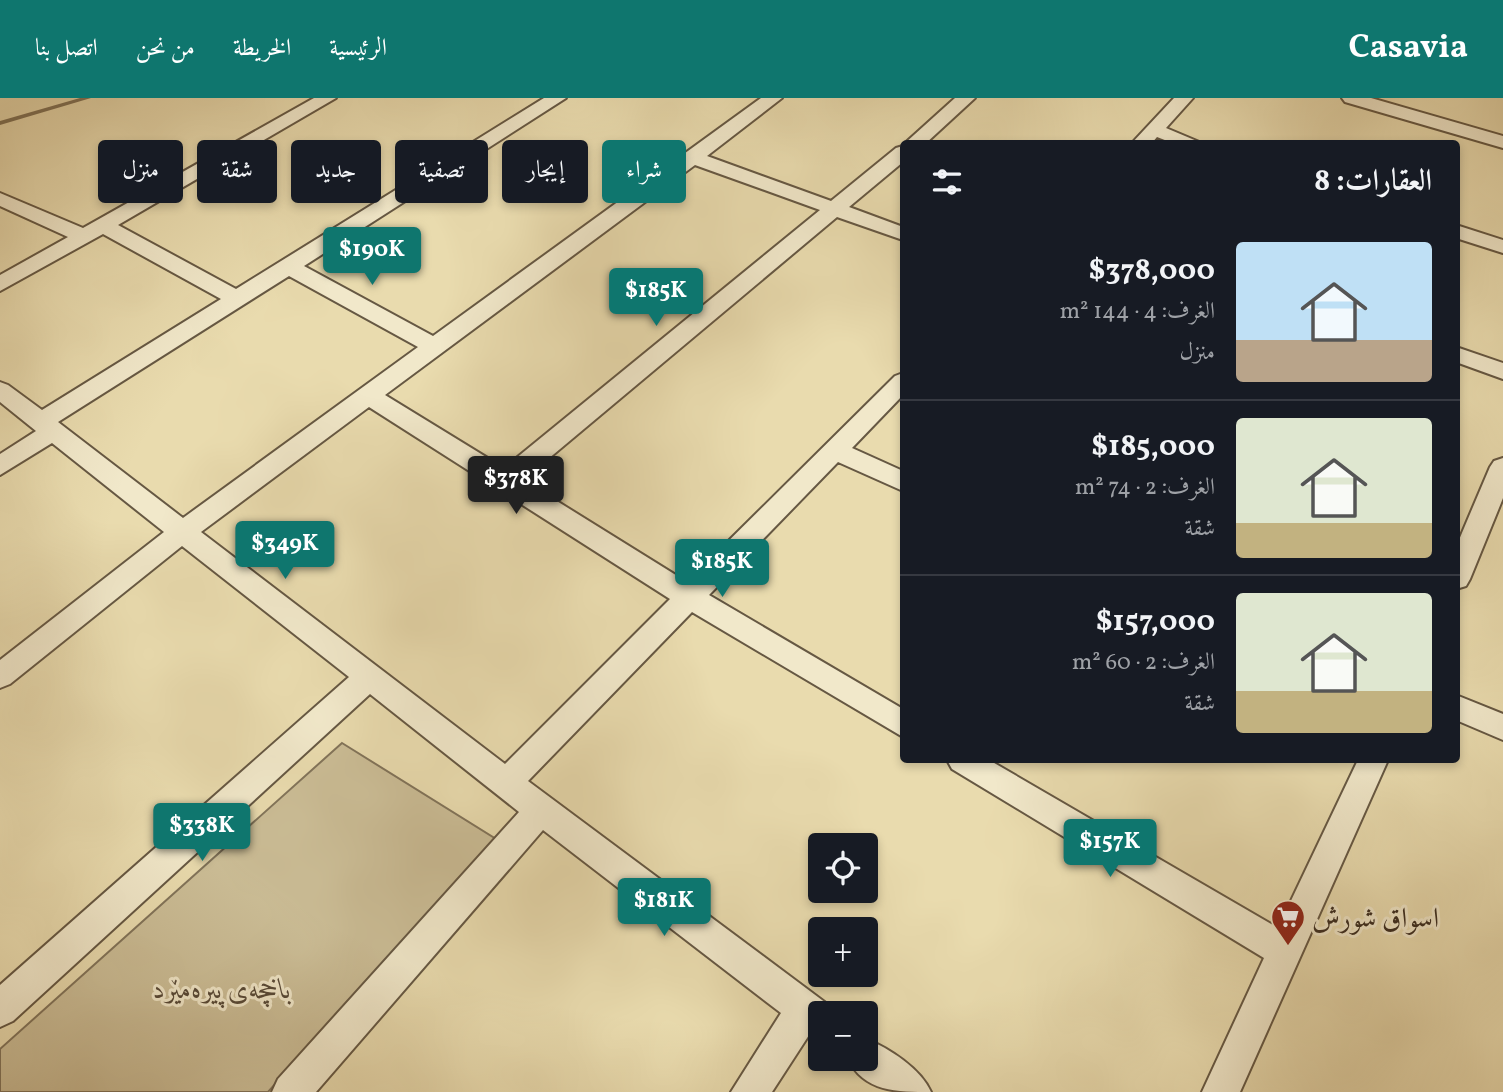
<!DOCTYPE html>
<html lang="ar">
<meta charset="utf-8">
<style>
body{margin:0;font-family:Vollkorn,Amiri,serif;background:#242831;color:#f1f3f6;direction:rtl;height:100vh;display:flex;flex-direction:column;font-size:26px;white-space:nowrap}
*{box-sizing:border-box;margin:0}
p{font-size:23px;color:#9ea1a6}
.icon{flex:none;width:38px;height:38px;fill:none;stroke:currentColor;stroke-width:2;stroke-linecap:round;stroke-linejoin:round}
.map{position:relative;flex:1;overflow:hidden;direction:ltr}
.panel{position:absolute;left:900px;top:42px;width:560px;height:623px;display:flex;flex-direction:column;background:#171b24;border-radius:7px;box-shadow:0 4px 10px #0003;direction:rtl}
.panel>*{flex:none}
.banner{position:absolute;left:21px;top:42px;width:665px;height:63px;direction:rtl;display:flex;gap:14px}
.controls{position:absolute;left:808px;top:735px;display:grid;gap:14px}
.controls a{display:grid;place-items:center;width:70px;height:70px;border-radius:7px;background:#171b24;box-shadow:0 4px 10px #0003;font-size:35px}
.price{position:absolute;translate:-50% -60px;padding:0 16px;border-radius:7px;background:#0f766e;color:#fff;font-size:23px;line-height:46px;filter:drop-shadow(0 2px 4px #0008)}
.price::after{content:'';position:absolute;left:50%;top:42px;width:21px;height:16px;margin-left:-10px;background:inherit;clip-path:polygon(0 0,100% 0,50% 100%)}
.price.active{background:#222;color:#fff}
ul{padding:0;list-style:none}
li{display:flex;align-items:center;gap:21px;height:175px;padding:0 28px}
li+li{border-top:2px solid #363941}
li span{display:grid;place-items:center;flex:none;width:196px;height:140px;border-radius:7px;color:#555}
li>.icon{margin-inline-start:auto}
span .icon{width:84px;height:84px;fill:#fffc;stroke-width:1}
li b{font-size:30px}
h2{display:flex;justify-content:space-between;align-items:center;height:84px;padding:0 28px;font-size:30px}
.tag{padding:0 24px;border-radius:7px;background:#171b24;box-shadow:0 4px 10px #0003;font-size:24px;line-height:63px}
.tag.active{background:#0f766e;color:#fff}
header{display:flex;align-items:center;gap:42px;box-sizing:border-box;height:98px;padding:0 35px;background:#0f766e;color:#fff}
header strong{font-size:33px}
nav{display:flex;gap:38px;margin-inline-start:auto;font-size:24px}
.map>svg:first-child{display:block}
</style>
<header>
<strong>Casavia</strong>
<nav><a>الرئيسية</a><a>الخريطة</a><a>من نحن</a><a>اتصل بنا</a></nav>
</header>
<div class="map">
<svg width="1503" height="994" viewBox="0 0 1503 994">
<rect width="100%" height="100%" fill="#e9dbae"/>
<filter id="stains"><feTurbulence type="fractalNoise" baseFrequency=".00286" numOctaves="4"/><feColorMatrix values="0 0 0 0 .2 0 0 0 0 .09 0 0 0 0 .02 0 0 0 .5 -.17"/></filter>
<radialGradient id="worn" r=".72"><stop offset=".6" stop-color="#630" stop-opacity="0"/><stop offset="1" stop-color="#630" stop-opacity=".3"/></radialGradient>
<path fill="#cbbd96" stroke="#82745a" stroke-width="2" d="M342,645l154,96 -228,253h-268v-43z"/>
<g fill="none" stroke-linecap="round" stroke-linejoin="round">
<path fill="#807257" fill-rule="evenodd" d="M80,0h11l-91,27v-4z"/>
<g stroke="#665843" stroke-width="4">
<path id="minor" d="M314,0h22l-218,127 118,64 308,-191h22l-262,168 129,70 328,-238h21l-75,58 124,45 65,-53 7,-2v16l-54,45 54,20v13l-66,-23 -314,263 164,102 208,-206 8,-3v22l-51,53 51,23v20l-65,-29 -129,133 194,114v28l-211,-125 -164,169 306,228 2,4h-15v27l-12,-5 -37,57h-41l50,-79 -238,-183 -227,262h-44l6,-13 241,-267 -149,-118 -357,327 -13,6v-42l349,-308 -167,-131 -172,138 -10,4v-28l164,-128 -112,-89 -52,32v-21l36,-23 -36,-29v-20l8,3 34,25 179,-111 -118,-65 -103,57v-16l68,-38 -68,-31v-13l83,35zM695,67l125,45 -316,258 -119,-73zM289,178l129,71 -235,171 -125,-96zM369,309l301,192 -165,165 -304,-232z
M955,0h20l-50,46h-21z
M1174,0h19l-27,30 38,16h-29l-18,-7 -6,7h-20z
M1342,0h29l132,38v12l-158,-46z
M1456,127l47,15v13l-47,-15z
M1456,249l47,16v16l-47,-17z
M1503,360v40l-33,81 -4,7 -10,3v-42l34,-80 4,-6z
M1456,597l47,19v26l-47,-20z
M947,662h42l289,168 80,-168h30l-148,332h-38l62,-134 -312,-189z
M866,941c23,9 55,30 65,53 -34,0 -67,0 -83,-33h18z"/>
</g>
<use href="#minor" fill="#f1e8ca" fill-rule="evenodd"/>
</g>
<defs>
<g id="supermarket-pin" transform="scale(1.75)"><path d="M0 17L-7.5 6A9.5 9.5 0 1 1 7.5 6Z" fill="#8f2418" stroke="#f1e8ca"/><path d="M-6-5.5h2.5l.6 2H6L4.5 2H-2.5L-4.4-4H-6ZM-1.5 3.2a1.3 1.3 0 1 0 .1 0ZM3 3.2a1.3 1.3 0 1 0 .1 0Z" fill="#fff"/></g>
</defs>
<g fill-rule="evenodd">
<use href="#supermarket-pin" x="1288" y="819"/>
</g>
<g text-anchor="middle" stroke-width="6" stroke-linejoin="round" paint-order="stroke">
<g font-size="28" fill="#3a2c1f" stroke="#f1e8ca" text-anchor="start">
<text x="1312" y="829">اسواق شورش</text>
</g>
<g font-size="28" font-style="italic" fill="#574937" stroke="#f1e8ca">
<text x="222" y="900">باخچەی پیرەمێرد</text>
</g>
</g>
<rect width="100%" height="100%" filter="url(#stains)"/>
<rect width="100%" height="100%" fill="url(#worn)"/>
</svg>
<div class="controls">
<a><svg class="icon" aria-label="locate" viewBox="0 0 24 24"><circle cx="12" cy="12" r="6"/><path d="M12 2v4M12 18v4M2 12h4M18 12h4"/></svg></a>
<a>+</a>
<a>−</a>
</div>
<b class="price" style="left:372px;top:189px">$190K</b>
<b class="price" style="left:656px;top:230px">$185K</b>
<b class="price active" style="left:516px;top:418px">$378K</b>
<b class="price" style="left:285px;top:483px">$349K</b>
<b class="price" style="left:722px;top:501px">$185K</b>
<b class="price" style="left:202px;top:765px">$338K</b>
<b class="price" style="left:1110px;top:781px">$157K</b>
<b class="price" style="left:664px;top:840px">$181K</b>
<div class="banner">
<a class="tag active">شراء</a>
<a class="tag">إيجار</a>
<a class="tag">تصفية</a>
<a class="tag">جديد</a>
<a class="tag">شقة</a>
<a class="tag">منزل</a>
</div>
<section class="panel">
<h2>العقارات: 8<svg class="icon" aria-label="filters" viewBox="0 0 24 24"><path d="M4 7h16M4 17h16"/><circle cx="9" cy="7" r="2"/><circle cx="15" cy="17" r="2"/></svg></h2>
<ul>
<li><span style="background:linear-gradient(#bfe0f5 70%,#b9a48a 0)"><svg class="icon" aria-label="home" viewBox="0 0 24 24"><path d="M3 11l9-7 9 7M6 9v11h12V9"/></svg></span><div><b>$378,000</b><p>الغرف: 4 · 144 m²</p><p>منزل</p></div></li>
<li><span style="background:linear-gradient(#dfe7d0 75%,#c2b280 0)"><svg class="icon" aria-label="home" viewBox="0 0 24 24"><path d="M3 11l9-7 9 7M6 9v11h12V9"/></svg></span><div><b>$185,000</b><p>الغرف: 2 · 74 m²</p><p>شقة</p></div></li>
<li><span style="background:linear-gradient(#dfe7d0 70%,#c2b280 0)"><svg class="icon" aria-label="home" viewBox="0 0 24 24"><path d="M3 11l9-7 9 7M6 9v11h12V9"/></svg></span><div><b>$157,000</b><p>الغرف: 2 · 60 m²</p><p>شقة</p></div></li>
</ul>
</section>
</div>
